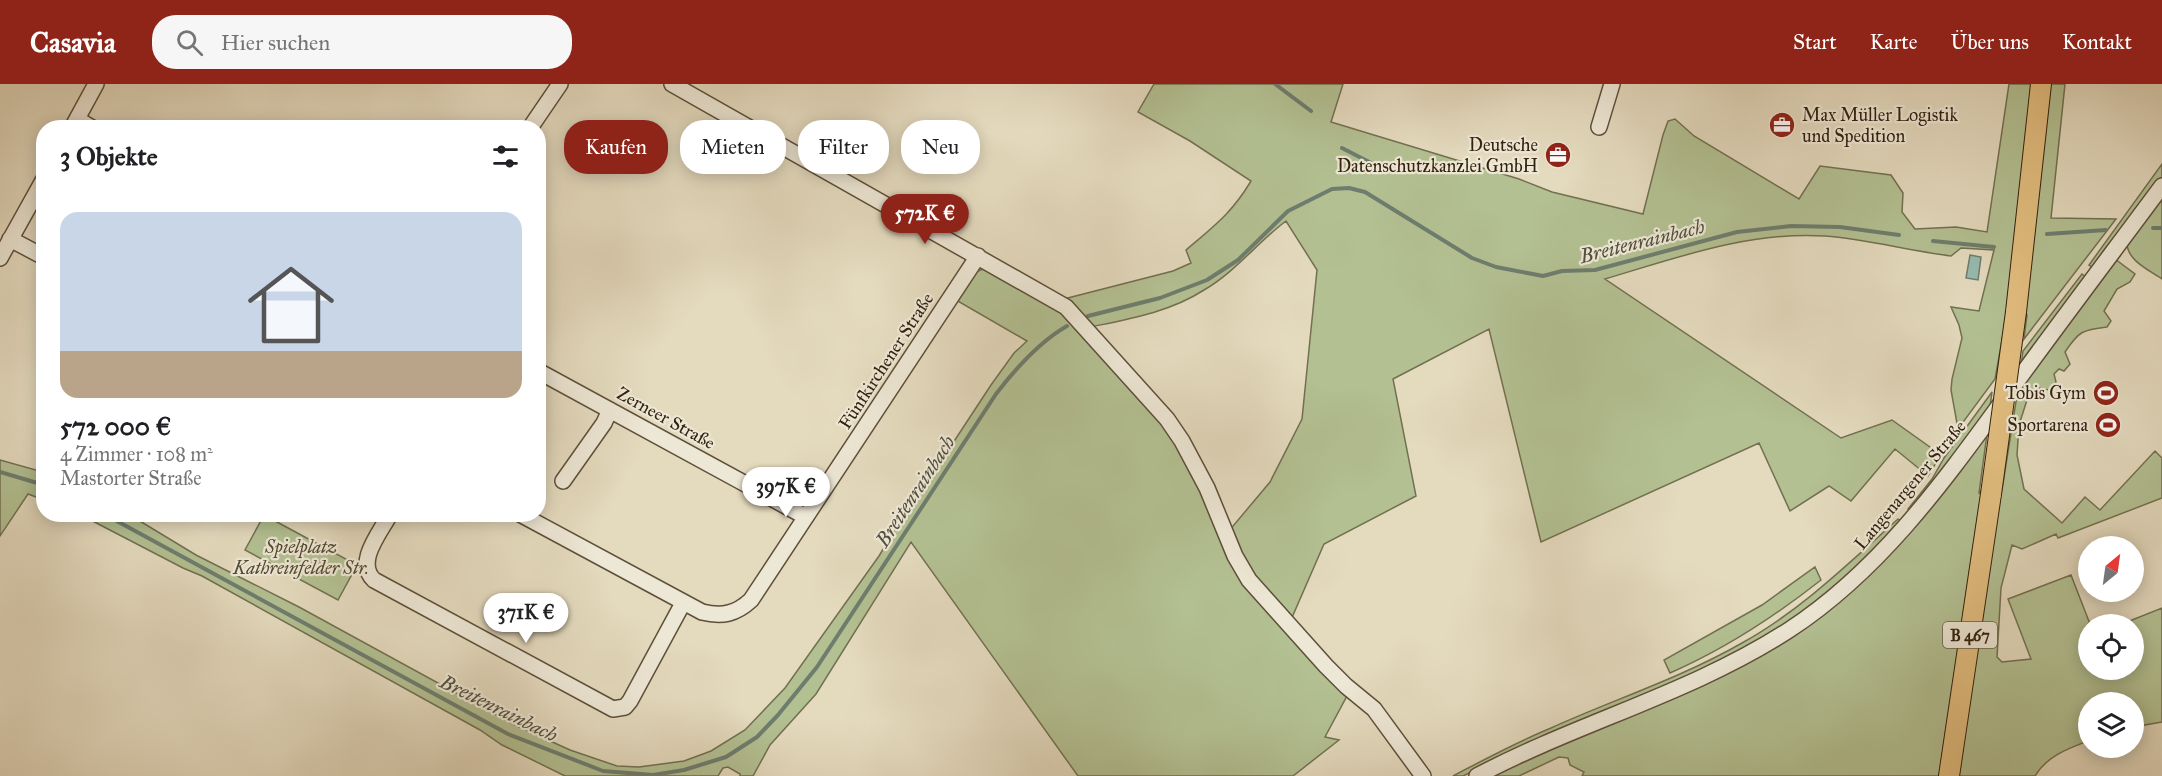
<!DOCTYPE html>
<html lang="de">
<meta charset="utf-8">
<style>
body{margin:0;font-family:"IM FELL Great Primer",serif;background:#f6f6f6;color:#202124;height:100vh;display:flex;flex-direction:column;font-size:22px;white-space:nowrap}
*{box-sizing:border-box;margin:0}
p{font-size:20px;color:#757577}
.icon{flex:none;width:33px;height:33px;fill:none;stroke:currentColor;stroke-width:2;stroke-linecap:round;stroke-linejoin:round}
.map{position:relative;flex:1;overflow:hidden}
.details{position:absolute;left:36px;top:36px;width:510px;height:402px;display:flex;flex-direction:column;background:#fff;border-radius:24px;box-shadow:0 3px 15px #0003}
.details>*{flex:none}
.top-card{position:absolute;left:564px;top:36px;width:570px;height:54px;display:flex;gap:12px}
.needle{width:39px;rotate:29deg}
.fabs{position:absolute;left:2078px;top:452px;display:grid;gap:12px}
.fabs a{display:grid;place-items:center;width:66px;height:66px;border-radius:50%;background:#fff;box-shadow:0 3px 15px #0003;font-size:30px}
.price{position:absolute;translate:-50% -51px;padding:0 14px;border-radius:21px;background:#fff;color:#222;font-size:20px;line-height:39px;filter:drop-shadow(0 2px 3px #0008)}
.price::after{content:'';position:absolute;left:50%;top:36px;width:18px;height:14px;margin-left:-9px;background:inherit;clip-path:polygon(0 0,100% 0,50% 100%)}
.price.selected{background:#8f2418;color:#fff}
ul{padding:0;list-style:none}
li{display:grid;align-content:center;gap:12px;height:318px;padding:0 24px}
li span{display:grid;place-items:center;height:186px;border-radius:18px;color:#555}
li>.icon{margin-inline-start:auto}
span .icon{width:108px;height:108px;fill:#fffc;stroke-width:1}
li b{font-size:26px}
h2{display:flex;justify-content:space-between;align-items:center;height:72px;padding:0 24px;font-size:26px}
.tag{padding:0 21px;border-radius:24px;background:#fff;box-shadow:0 3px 15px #0003;font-size:21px;line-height:54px}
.tag.selected{background:#8f2418;color:#fff}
header{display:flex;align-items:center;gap:36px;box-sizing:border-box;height:84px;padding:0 30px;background:#8f2418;color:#fff}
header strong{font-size:28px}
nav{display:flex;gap:33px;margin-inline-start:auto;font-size:21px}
.search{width:420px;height:54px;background:#f6f6f6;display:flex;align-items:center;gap:15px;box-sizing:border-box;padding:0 21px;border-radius:24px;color:#757577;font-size:22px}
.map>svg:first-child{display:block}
</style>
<header>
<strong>Casavia</strong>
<div class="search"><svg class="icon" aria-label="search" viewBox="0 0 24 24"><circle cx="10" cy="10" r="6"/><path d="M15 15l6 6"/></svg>Hier suchen</div>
<nav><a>Start</a><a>Karte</a><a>Über uns</a><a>Kontakt</a></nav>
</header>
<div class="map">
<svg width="2162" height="692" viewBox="0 0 2162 692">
<rect width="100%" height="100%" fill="#e4dabe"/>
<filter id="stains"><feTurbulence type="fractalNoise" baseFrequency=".00333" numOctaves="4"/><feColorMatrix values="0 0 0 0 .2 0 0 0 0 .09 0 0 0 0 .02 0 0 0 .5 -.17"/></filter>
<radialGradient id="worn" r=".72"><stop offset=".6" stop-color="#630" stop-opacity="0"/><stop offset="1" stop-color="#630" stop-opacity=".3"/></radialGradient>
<path fill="#b3c092" stroke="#727050" stroke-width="1.5" d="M1154,0h189l-12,38 188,57 33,13 91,22 20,-79 5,-14 7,-2 19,17 105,63 21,-33 71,9 12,18 -1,19 13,17 41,-2 31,5 22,-148h24l-25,223 -13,72 -37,50 -7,-39 1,-11 10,-41 -3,-13 -8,-18 28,4 15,-61 -33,-2 -10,8c-42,-5 -84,-17 -126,-20 -76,-5 -149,22 -220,43l236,159 51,-18 49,35 -13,21 -33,-27 -44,52 -22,-15 -39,25 -31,-68 -218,99 -52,-213 -96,50 23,117 -92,48 -34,78 -36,-43 -26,-47 42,-50 32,-63 15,-149 -31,-49c-28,21 -51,51 -82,69 -34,22 -75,29 -114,37l-26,-28 109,-28 18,-8 -5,-13c28,-24 46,-37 65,-69l-61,-40 -52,-29z
M2048,0h17l-14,134 65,1 -92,120 3,-24 -2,-1z
M2162,80v14l-69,90 -4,-3z
M2162,113v82c-13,-9 -34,-18 -35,-35z
M2115,175l20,15 -5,8 -13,7 -13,22 7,10 -4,6c-25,3 -28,4 -42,25l5,12 -6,7 -5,-2 -5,5 2,8 -7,8 -10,-2 -12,12 -8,25 -2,30 7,34 38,34 23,-26 15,13 55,-59 7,7v40l-104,40 -2,-4 -34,15 -10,-4 -11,43 -4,69 5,5 29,-3 -23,-60 63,-24 19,49h-2v45h45v-45h-11l40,-16v114l-29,5v-25h-45v39c-21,8 -41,15 -53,35h-76l41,-286h2l16,-101z
M989,183l73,42 118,135 40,89 128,161 -23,43 14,3 -46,36h-215l-167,-234 -95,152 -46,51 -17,31h-13v-2l-12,-7 -5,1 -5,8h-153l-63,-31 -22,-15 -278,-154 -19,-8 -102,-53h49l66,40 103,52 214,117 57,26 47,16 22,1 45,-6 27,-10 34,-21 40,-42 94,-132 27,-45 43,-62 42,-64 23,-32 13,-12 -71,-41 19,-28z
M2082,190l4,3 -65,88 2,-14z
M1992,308l-2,15 -79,104 -3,-2 24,-30 12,-21z
M1987,350l-8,59 2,1 -42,282h-357l2,-4 -14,-7 -2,-7 -9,-1 -40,19h-30l216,-92 87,-48z
M0,376l43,12 1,28 -16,-6 -28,42z
M264,431l93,50 -19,35 -93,-50z
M1898,435l3,2 -37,41 -47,40 -59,40 -53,29 -214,91 -28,14h-10c32,-17 64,-34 98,-48 64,-29 130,-50 191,-85 58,-32 107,-80 156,-124z
M1815,483l6,13c-47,37 -96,69 -151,93l-6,-13 98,-55z"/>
<path fill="#96bbae" stroke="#6e7d6e" stroke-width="1.5" d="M1970,171l11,2 -3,23 -12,-2z"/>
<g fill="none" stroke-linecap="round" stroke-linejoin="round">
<path stroke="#6e7d6e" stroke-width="4" d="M1275,0l36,27
M1342,64l35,18
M2153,144h9
M2047,150l59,-4
M1933,157l61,6
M1088,232l72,-18 47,-18 31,-20 50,-49 44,-22 17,-1 16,4 107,66 24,9 47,9 19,-5 33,-1 142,-38 54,-6 49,1 59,8
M0,388l44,13
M104,430l404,220 95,37 50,4 31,-5 42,-13 31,-20 21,-22 39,-48 179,-273c20,-26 43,-52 71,-68"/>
<g stroke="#5e4f3a" stroke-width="18">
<path id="minor" d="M672,0l394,223 101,112 15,22 25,47 28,68 14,24 77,86 20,20 28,23 49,67
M77,35l15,9
M1599,43l13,-43
M72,44l24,-44
M530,44l30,-44
M10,155l34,18
M0,174l44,-79
M538,287l268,146
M563,397l41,-58 6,-13
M390,430c-10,19 -35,48 -16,66l239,129 12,-2 5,-6 53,-98
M520,430l182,98c20,5 34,2 49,-12l227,-344
M1477,692c102,-54 215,-83 312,-146 95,-62 160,-156 226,-246 48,-66 98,-132 147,-198"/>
</g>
<g stroke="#32210e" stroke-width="22">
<path id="major" d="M2016,228l25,-228
M1949,692l42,-282"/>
</g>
<use href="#minor" stroke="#ede7d5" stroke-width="15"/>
<use href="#major" stroke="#e2bd7f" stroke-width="20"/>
<g stroke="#32210e" stroke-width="22" stroke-linecap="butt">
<path id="major-bridge" d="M1991,410l25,-182"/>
</g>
<use href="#major-bridge" stroke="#e2bd7f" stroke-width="20"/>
</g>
<defs>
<g id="office-disc" transform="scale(1.35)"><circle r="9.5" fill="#8f2418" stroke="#ede7d5"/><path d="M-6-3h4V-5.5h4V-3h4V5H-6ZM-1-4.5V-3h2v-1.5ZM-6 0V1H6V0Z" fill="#fff"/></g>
<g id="stadium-disc" transform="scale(1.35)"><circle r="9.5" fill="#8f2418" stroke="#ede7d5"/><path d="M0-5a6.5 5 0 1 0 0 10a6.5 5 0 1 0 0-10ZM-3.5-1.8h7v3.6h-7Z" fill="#fff"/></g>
</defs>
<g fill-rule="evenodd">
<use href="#office-disc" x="1782" y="41"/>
<use href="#office-disc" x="1558" y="71"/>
<use href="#stadium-disc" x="2106" y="309"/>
<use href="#stadium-disc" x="2108" y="341"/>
</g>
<g text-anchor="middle" stroke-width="4.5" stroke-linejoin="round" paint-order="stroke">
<rect fill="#ede7d5" stroke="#6a5c4a" stroke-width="1.5" x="1943" y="538" width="54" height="26" rx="4.5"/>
<g font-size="16" font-weight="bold" fill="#32210e">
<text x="1970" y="557">B 467</text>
</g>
<g font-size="18" fill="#32210e" stroke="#ede7d5" text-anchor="end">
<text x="1802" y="37" text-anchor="start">Max Müller Logistik<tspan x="1802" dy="21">und Spedition</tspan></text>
<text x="1538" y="67">Deutsche<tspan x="1538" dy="21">Datenschutzkanzlei GmbH</tspan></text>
<text x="2086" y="315">Tobis Gym</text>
<text x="2088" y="347">Sportarena</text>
</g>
<g font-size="18" fill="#32210e" stroke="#ede7d5">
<text transform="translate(886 277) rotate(-57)" y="6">Fünfkirchener Straße</text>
<text transform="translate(666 334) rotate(29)" y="6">Zerneer Straße</text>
<text transform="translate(1910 401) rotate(-50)" y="6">Langenargener Straße</text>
</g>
<g font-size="18" font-style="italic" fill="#52492f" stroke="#ede7d5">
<text x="301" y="469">Spielplatz<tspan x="301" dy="21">Kathreinfelder Str.</tspan></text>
</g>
<g font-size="20" font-style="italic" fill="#504f3e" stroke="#ede7d5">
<text transform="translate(1642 157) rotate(-14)" y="7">Breitenrainbach</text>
<text transform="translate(915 407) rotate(-57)" y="7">Breitenrainbach</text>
<text transform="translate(499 624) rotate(26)" y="7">Breitenrainbach</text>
</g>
</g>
<rect width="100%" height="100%" filter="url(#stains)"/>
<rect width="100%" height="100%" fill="url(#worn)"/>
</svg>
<div class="fabs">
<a><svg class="needle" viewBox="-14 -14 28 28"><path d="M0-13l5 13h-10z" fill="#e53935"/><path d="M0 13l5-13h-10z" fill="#757577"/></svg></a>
<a><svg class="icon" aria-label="locate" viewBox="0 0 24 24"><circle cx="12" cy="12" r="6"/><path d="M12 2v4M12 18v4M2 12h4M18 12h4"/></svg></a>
<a><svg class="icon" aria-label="layers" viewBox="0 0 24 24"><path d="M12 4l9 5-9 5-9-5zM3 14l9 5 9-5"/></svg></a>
</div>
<b class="price selected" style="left:925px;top:161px">572K €</b>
<b class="price" style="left:786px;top:434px">397K €</b>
<b class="price" style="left:526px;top:560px">371K €</b>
<div class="top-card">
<a class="tag selected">Kaufen</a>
<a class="tag">Mieten</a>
<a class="tag">Filter</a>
<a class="tag">Neu</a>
</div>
<section class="details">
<h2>3 Objekte<svg class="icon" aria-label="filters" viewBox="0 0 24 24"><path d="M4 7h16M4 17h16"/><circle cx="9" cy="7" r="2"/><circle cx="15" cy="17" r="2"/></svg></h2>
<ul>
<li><span style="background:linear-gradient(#c9d6e8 75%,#b9a48a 0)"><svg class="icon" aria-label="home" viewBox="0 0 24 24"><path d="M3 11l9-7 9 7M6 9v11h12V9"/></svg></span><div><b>572 000 €</b><p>4 Zimmer · 108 m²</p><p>Mastorter Straße</p></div></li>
</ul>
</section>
</div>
